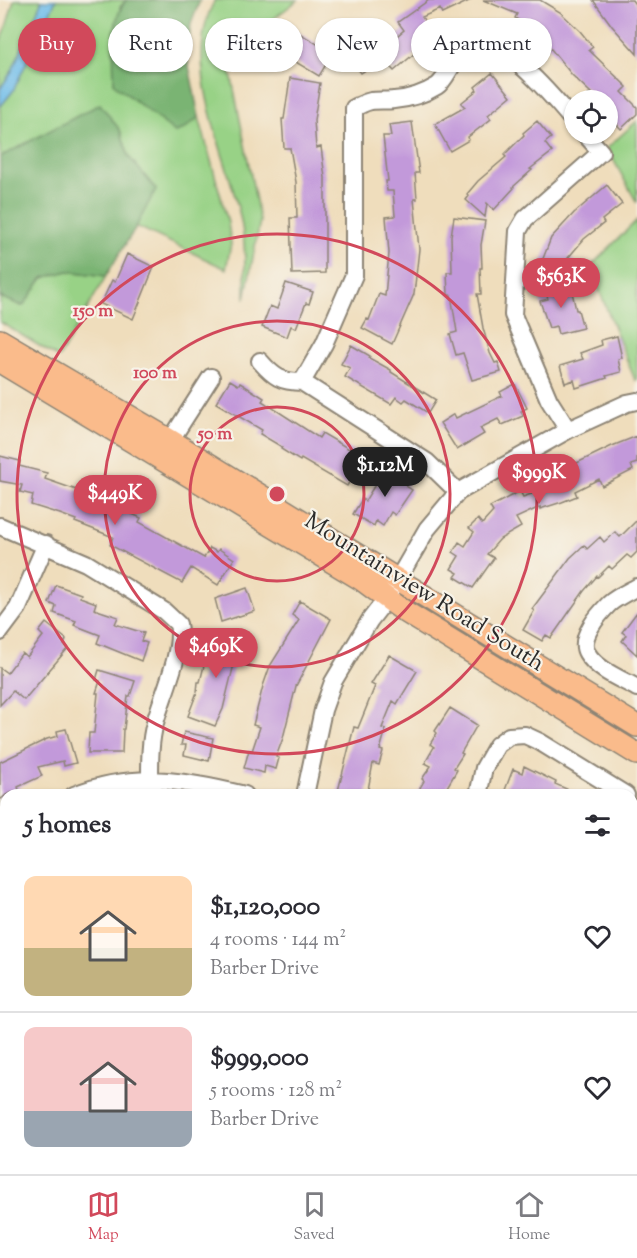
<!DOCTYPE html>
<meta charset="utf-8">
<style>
body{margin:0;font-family:"Sorts Mill Goudy",serif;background:#f7f7f7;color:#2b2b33;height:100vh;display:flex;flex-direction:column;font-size:22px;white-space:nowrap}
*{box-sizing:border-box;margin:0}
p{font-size:20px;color:#7c7c81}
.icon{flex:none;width:33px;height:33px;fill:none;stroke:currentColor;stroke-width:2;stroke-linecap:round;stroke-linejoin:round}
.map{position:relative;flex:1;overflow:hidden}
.sheet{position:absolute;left:0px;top:789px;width:638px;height:386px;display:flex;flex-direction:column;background:#fff;border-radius:18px 18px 0 0;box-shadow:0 2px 4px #0004}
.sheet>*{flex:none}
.guide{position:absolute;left:18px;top:18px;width:602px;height:54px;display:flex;gap:12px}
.controls{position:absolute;left:564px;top:90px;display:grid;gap:12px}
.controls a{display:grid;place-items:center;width:54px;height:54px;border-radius:50%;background:#fff;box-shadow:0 2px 4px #0004;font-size:30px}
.price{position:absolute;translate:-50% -51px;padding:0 14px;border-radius:21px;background:#d1495b;color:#fff;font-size:20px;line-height:39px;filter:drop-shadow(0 2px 3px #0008)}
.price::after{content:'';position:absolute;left:50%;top:36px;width:18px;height:14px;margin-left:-9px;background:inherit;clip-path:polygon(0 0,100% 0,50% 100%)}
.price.on{background:#222;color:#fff}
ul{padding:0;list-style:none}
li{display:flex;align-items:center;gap:18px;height:150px;padding:0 24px}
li+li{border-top:2px solid #e1e1e2}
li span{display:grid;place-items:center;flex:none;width:168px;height:120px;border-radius:12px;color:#555}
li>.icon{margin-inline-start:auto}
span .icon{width:72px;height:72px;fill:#fffc;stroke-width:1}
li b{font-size:26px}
h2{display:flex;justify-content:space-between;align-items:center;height:72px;padding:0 24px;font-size:26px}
.pill{padding:0 21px;border-radius:27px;background:#fff;box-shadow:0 2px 4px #0004;font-size:21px;line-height:54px}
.pill.on{background:#d1495b;color:#fff}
.menu{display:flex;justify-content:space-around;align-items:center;height:84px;border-top:2px solid #e1e1e2;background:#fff;font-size:16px;color:#7c7c81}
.menu a{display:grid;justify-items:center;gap:3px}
.menu .on{color:#d1495b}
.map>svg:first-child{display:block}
</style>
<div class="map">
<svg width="637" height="1174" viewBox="0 0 637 1174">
<rect width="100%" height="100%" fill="#f7f3e8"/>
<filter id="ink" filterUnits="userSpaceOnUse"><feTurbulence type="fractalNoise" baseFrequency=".0167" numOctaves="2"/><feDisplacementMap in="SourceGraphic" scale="12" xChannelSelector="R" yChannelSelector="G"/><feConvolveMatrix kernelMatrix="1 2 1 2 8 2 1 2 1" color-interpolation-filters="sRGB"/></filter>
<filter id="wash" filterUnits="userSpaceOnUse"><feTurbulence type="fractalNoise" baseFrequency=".008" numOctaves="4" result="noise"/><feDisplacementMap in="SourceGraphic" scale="24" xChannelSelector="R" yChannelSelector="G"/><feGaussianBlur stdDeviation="1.35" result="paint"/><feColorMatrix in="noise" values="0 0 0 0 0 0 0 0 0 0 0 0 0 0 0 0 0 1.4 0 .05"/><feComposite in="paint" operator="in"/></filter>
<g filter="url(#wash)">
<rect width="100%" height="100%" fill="#efddbc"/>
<path fill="#98d286" stroke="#627e58" stroke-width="1.5" d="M14,0h28l-30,71 -12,18v-47l4,-8z
M56,0h70l-6,7 -6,77 61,48 9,-3 15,-12 29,106 3,21 -5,25 -90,-43 19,-37 -26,-32 -9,-27 -120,27v-50l13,-16z
M215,0h83l-71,54 33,167 -15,78c0,-26 1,-53 -4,-78 -13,-66 -62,-157 -26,-221z
M637,121v82l-30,-55z
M637,220v160h-2l-45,-113z
M68,271l38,5 -47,82 -59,-36v-25l22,9 21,-28z
M637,962v83l-5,-4v-69z
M0,1137l6,4v27l38,1 8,5h-52z"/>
<path fill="#7ab473" stroke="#52704f" stroke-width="1.5" d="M126,0h74l-9,24 -4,32 12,61 -15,12 -9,3 -61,-48c0,-26 -5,-62 12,-84z
M100,104l20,26 9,27 27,32 -20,38 -30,49 -38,-5 -25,7 -20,28 -23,-9v-140z"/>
<path fill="#70bdea" stroke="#4e748a" stroke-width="1.5" d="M42,0h14l-43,91 -13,16v-18l12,-18z"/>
<g id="blocks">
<path fill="#c299da" d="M429,0h42l-29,14 -2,-5 -18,8 13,19 -21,15 1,2 -21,18 -11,-12 -22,14 -4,-5 9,-7 -1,-1 -11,7 -10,-15 23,-15 10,15 27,-22 -6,-8z
M483,0h57l20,12 20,19 13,16 -4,3 38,37 -5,5 15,15v7l-16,15 -13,-14v-15h-14l-6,-5 3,-2 -19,-18 -21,-26 -16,-15 2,-2 -22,-14 2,-4z
M593,0h39l5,7v47l-25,-28z
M292,29l41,24 -14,23 -40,-24z
M492,73l19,23 -23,19 3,4 -23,18 1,3 -19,11 -15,-27 30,-17 -4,-4 16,-13 -2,-3z
M290,78l30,5 -6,37 2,28 5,-1 4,31v95l-33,1 -2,-56h7l-1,-36 -6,-34h-6l-2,-29h2z
M537,121l14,17 -6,5 7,9 -22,17 2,1 -19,17 1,1 -20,22 -7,-7 -2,14 -19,-17 3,-4 -2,-2 11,-13 28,-24 -2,-2 20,-20 -1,-2z
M412,122l7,51h-4l2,26h-3l5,50 -5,45 -22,50 -30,-16 5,-9 2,1 10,-26 6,2 4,-43 -3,-36 9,-1 -2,-25h-6l-1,-10h2l-5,-45h8l-2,-11z
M607,185l15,19 -20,16 2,3 -20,16 -16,19 6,2 -6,14 2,7 -31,-12 12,-31 23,-25z
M454,217l31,4 -4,24 1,23h-2l1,26h-4l6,34 7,25 5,10 3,-1 3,10 -29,8 -9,-27 -7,2 -6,-21 7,-2 -6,-37h-3l-1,-23h5l-1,-36z
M127,254l27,13 -21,52 -32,-15 11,-24 3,2z
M286,283l27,9 -4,12 -3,-1 -10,25 -5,-2 -4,11 -25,-10 8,-21 7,3z
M570,283l6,27h2l5,18 -25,6 -2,-8 -7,2 -9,-27 8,-2 -3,-11z
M617,336l5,22 -4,1 3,13 -15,4 1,2 -31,10 -2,-8 -9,3 -5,-17 23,-7 -3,-6 22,-8 -1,-5z
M351,345l19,11 -1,2 22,12v2l45,28 -8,13 -22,-14 -3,3 -7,-5 -5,7 -46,-27 5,-9 -9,-4z
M230,380l8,5 2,-2 24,15 -2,3 57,37 3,-5 41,24 -16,29 -46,-27 -1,2 -19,-12 1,-2 -22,-13 2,-4 -46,-27z
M515,384l12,24 -6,3 2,5 -21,9 -4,-6 -18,9 4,6 -27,16 -17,-27 14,-9 2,4 46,-22 -2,-4z
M637,436v27l-6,2 2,5 -31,16 -3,-7 -24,12 2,5 -15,6 -22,7v-2l-24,11 5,9 -21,12 -13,15 7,4 -21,30 -18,-11 3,-4 -7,-4 8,-13 -6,-4 6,-10 6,4 9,-14 -5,-4 9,-9 4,5 11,-12 -3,-5 30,-16 3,6 17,-6 -2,-7 13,-5 -1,-3 62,-30z
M0,456l20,5 -1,5 28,7 -2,6 66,23 -1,2 31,14 -2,4 65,36 6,-10 7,4 2,-3 15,10 -16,26 -27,-17 -9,15 -72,-38 3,-8 -38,-15 1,-2 -16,-6 -29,-9 2,-10 -13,-3 2,-7 -22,-4z
M390,465l21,12 -5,9 6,4 -17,25 -4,-3 -8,14 -7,-5 -2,5 -21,-12 9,-15 3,2 11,-18 2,1z
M637,520v32l-6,6 -4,-3 -15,14 -3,-3 -11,11 -1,-1 -13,15 -33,47 -5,-3 -4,6 -19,-11 11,-19 -2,-2 38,-51 14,-13 3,4 13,-12 4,5 11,-10 5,5z
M56,585l25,9 -1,3 16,6 -2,6 24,8 -3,7 29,9 -3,8 6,2 -6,18 -44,-18 3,-8 -26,-10 2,-4 -22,-8 2,-7 -7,-3z
M247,588l8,23 -34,11 -6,-23z
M300,601l31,18 -35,67 -13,52 -7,19 3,1 -3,11 -11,-3 -1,7 -20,-5 5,-18 3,1 8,-24 -7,-2 10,-39 7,-20 29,-46 -7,-5z
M637,612v43l-15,-14 4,-6 -4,-3z
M46,623l20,16 -2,6 4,3 -44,52 -11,-9 -13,14v-37l7,5 15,-20 5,4 16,-21 -4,-4z
M224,633l19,4 -4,20 -3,-1 -13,53 -8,17 -27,-10 9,-24 1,-10h2l11,-45 16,3z
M389,655l28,16 -20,33 -4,-3 -11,27 4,1 -6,21 3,1 -4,14 -6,-2 -6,32h-30l17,-68 4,1 17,-42 -4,-2z
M99,670l36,11 -5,15h-2l-4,33h-1l-1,24h-34l1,-20h5l4,-40h-2l4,-12 -4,-1z
M450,708l27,17 -16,28 2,1 -9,14 3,2 -10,17 11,8h-42l8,-14 -2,-2 9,-13 -6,-3 9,-16 -4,-3 7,-11 -2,-2z
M66,729l10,34 -12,3 -1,-5 -25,6 4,9 -24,11 1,3 -13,5 -6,5v-38l47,-23 11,-3 -1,-5z
M184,732l29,6 -4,23 -25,-6 2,-10h-5z
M524,766l32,16 -1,2 25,11h-62l-13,-5 8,-21 9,4z"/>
</g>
</g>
<g filter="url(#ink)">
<use href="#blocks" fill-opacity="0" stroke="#8d8474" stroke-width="1.5"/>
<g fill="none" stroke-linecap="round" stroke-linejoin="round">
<g stroke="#8d8474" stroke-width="20">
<path id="minor" d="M260,361c14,16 21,21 42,21
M302,382l22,-38 30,-69v-167c5,-2 11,-6 17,-7 7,-1 16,0 23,-1 15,-1 30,-6 43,-14 11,-7 16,-32 35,-41 28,-13 86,58 102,77
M302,382l125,80 31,30
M568,430l-19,-30 -36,-85 5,-84 7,-12 76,-67 -16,-18
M165,449l46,-72
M0,526l86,37 78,48 14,13c6,26 -16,72 -23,99 -5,18 -5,37 -5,56
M637,587c-9,5 -20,10 -28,17 -10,10 -31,34 -22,49 10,17 34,26 50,35
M0,632l18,-24 28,-64
M74,795c59,-24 111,-15 171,0
M305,795l18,-85 10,-28 37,-62 17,-22 40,-69 31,-37 110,-62 59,-27 10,-2
M478,795l6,-27 13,-23 12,-9 16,-1 15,7 86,53
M0,842l6,-6
M632,941l5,-10
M454,1168l9,6
M495,1174l3,-6"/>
</g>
<g stroke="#8d8474" stroke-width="24">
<path id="major" d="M0,340l170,100 467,286
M0,362l362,218 42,31 233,143"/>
</g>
<use href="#minor" stroke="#fff" stroke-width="16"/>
<use href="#major" stroke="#fabb8b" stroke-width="21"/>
</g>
</g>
<g fill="none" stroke="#d1495b" stroke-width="3">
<circle cx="277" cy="494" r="87"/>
<circle cx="277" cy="494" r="173"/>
<circle cx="277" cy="494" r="260"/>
</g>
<g text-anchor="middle" stroke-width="4.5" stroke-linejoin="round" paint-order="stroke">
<g font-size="24" fill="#2b2b2b" stroke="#f7f3e8">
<text transform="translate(425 591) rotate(32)" y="8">Mountainview Road South</text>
</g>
</g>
<circle cx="277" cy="494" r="9" fill="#d1495b" stroke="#f7f3e8" stroke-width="3"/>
<g font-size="18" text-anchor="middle" font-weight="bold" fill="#d1495b" stroke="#f7f3e8" stroke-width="4.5" stroke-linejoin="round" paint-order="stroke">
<text x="93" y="316">150 m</text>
<text x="155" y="378">100 m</text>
<text x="215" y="439">50 m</text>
</g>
</svg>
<div class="controls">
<a><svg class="icon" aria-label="locate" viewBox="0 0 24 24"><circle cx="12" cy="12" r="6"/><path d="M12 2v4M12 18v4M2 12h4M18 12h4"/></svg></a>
</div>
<b class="price" style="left:561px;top:309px">$563K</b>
<b class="price on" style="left:385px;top:498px">$1.12M</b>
<b class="price" style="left:539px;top:505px">$999K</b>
<b class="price" style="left:115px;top:526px">$449K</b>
<b class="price" style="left:216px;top:679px">$469K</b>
<div class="guide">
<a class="pill on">Buy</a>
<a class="pill">Rent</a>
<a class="pill">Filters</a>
<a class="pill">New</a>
<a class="pill">Apartment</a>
</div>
<section class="sheet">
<h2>5 homes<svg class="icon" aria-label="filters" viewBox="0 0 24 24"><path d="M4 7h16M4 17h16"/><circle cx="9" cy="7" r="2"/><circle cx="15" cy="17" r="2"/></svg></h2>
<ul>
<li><span style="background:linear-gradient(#ffd9b3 60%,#c2b280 0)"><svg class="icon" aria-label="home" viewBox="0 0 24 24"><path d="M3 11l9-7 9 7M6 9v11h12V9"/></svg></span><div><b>$1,120,000</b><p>4 rooms · 144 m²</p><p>Barber Drive</p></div><svg class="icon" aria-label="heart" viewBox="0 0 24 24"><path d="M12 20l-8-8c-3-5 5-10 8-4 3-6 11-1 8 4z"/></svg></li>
<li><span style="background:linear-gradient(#f6c9c9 70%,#9aa5b1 0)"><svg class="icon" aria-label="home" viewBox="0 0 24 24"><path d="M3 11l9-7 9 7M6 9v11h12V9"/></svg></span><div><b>$999,000</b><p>5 rooms · 128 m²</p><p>Barber Drive</p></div><svg class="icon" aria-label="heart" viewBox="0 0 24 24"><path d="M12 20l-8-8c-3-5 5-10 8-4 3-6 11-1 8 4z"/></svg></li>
</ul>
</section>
</div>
<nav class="menu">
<a class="on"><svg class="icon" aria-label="map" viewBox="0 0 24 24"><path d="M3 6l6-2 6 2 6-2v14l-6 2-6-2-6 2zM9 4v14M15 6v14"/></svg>Map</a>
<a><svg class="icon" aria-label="saved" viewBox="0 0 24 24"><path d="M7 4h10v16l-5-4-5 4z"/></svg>Saved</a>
<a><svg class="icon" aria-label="home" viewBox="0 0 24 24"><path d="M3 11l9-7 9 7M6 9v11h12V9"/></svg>Home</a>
</nav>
